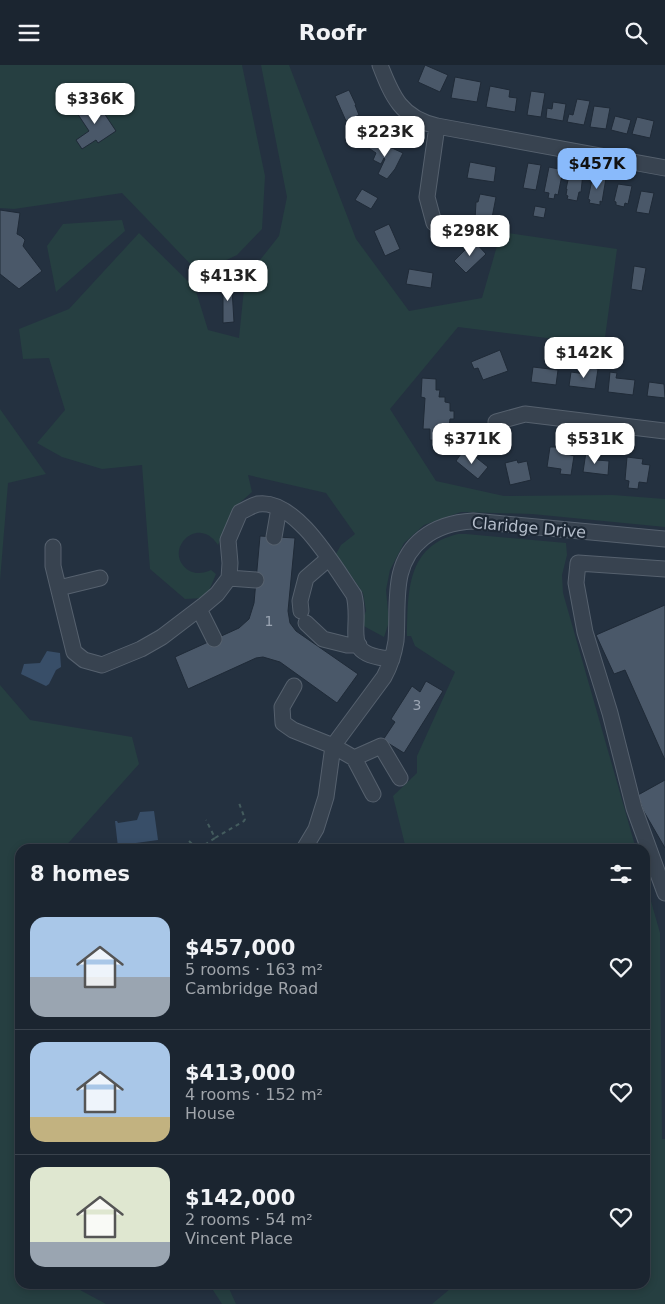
<!DOCTYPE html>
<meta charset="utf-8">
<style>
body{margin:0;font-family:"DejaVu Sans",sans-serif;background:#28313c;color:#f1f3f6;height:100vh;display:flex;flex-direction:column;font-size:19px;white-space:nowrap}
*{box-sizing:border-box;margin:0}
p{font-size:16px;color:#a0a5ab}
.icon{flex:none;width:28px;height:28px;fill:none;stroke:currentColor;stroke-width:2;stroke-linecap:round;stroke-linejoin:round}
.map{position:relative;flex:1;overflow:hidden}
.panel{position:absolute;left:15px;top:779px;width:635px;height:445px;display:flex;flex-direction:column;background:#1b2530;border-radius:15px;box-shadow:0 2px 8px #0003,0 0 0 1px #39424c}
.panel>*{flex:none}
.price{position:absolute;translate:-50% -42px;padding:0 11px;border-radius:10px;background:#fff;color:#222;font-size:16px;line-height:32px;filter:drop-shadow(0 1px 2px #0008)}
.price::after{content:'';position:absolute;left:50%;top:30px;width:15px;height:11px;margin-left:-8px;background:inherit;clip-path:polygon(0 0,100% 0,50% 100%)}
.price.selected{background:#89bafb;color:#111}
ul{padding:0;list-style:none}
li{display:flex;align-items:center;gap:15px;height:125px;padding:0 15px}
li+li{border-top:1px solid #39424c}
li span{display:grid;place-items:center;flex:none;width:140px;height:100px;border-radius:15px;color:#555}
li>.icon{margin-inline-start:auto}
span .icon{width:60px;height:60px;fill:#fffc;stroke-width:1}
li b{font-size:21px}
h2{display:flex;justify-content:space-between;align-items:center;height:60px;padding:0 15px;font-size:21px}
header{display:flex;justify-content:space-between;align-items:center;height:65px;padding:0 15px;background:#1b2530;font-size:22px;font-weight:700}
.map>svg:first-child{display:block}
</style>
<header><svg class="icon" aria-label="menu" viewBox="0 0 24 24"><path d="M4 6h16M4 12h16M4 18h16"/></svg>Roofr<svg class="icon" aria-label="search" viewBox="0 0 24 24"><circle cx="10" cy="10" r="6"/><path d="M15 15l6 6"/></svg></header>
<div class="map">
<svg width="665" height="1239" viewBox="0 0 665 1239">
<rect width="100%" height="100%" fill="#243140"/>
<path fill="#263f41" d="M0,0h242l23,111 -3,53 -25,26 -38,18 -77,-80 -108,16 -14,-1z
M261,0h28l67,174 53,72 73,-13 19,-66 116,17 -13,96 -146,-18 -68,82 46,72 68,15 109,-1 52,4v28l-133,-13 -71,-2 -37,13 -20,18 -14,27 -4,20 3,32 -5,15 -24,-13 6,-13 -3,-18 -27,-39 5,-9 14,-11 -29,-41 -78,-18 4,17 -17,15 -17,38c-21,-32 -56,7 -30,25 8,5 16,3 23,0l5,4 -10,24 -21,1 -35,-30 -8,-104 -40,4 -40,-12 -25,-14 28,-33 -16,-52 -26,1 -4,-30 50,-20 70,-76 56,55 13,42 31,8 6,-59 34,-43 8,-39z
M122,155l3,11 -69,61 -9,-46 16,-22z
M0,344l46,65 -38,9 -8,98z
M458,469h8l100,9 1,12 -5,20 1,18 73,256h-230l-13,-53 24,-23v-17l38,-84 -40,-26 -4,-10h-4c1,-43 -1,-90 51,-102z
M0,620l30,35 102,17 7,27 -76,85h-43v435h49l37,20h-106z
M645,815l15,53 2,206h3v165h-233l24,-20h189z
M209,1219h18l9,20h-14z"/>
<path fill="#384e68" d="M47,586l13,2 1,14 -5,3 -7,14 -3,2 -25,-12 3,-10 16,-1z
M154,746l4,29 -37,5 -1,1 -2,1 -3,-26h2l1,2 19,-3 3,-8z"/>
<path fill="#4a5869" stroke="#1f2a37" d="M425,0l23,10 -8,17 -22,-10z
M455,12l26,5 -4,20 -26,-4z
M490,21l20,4 -1,7 8,1 -2,14 -29,-5z
M349,25l7,15h-1l4,10 -13,6 -11,-25z
M531,26l14,2 -4,24 -14,-2z
M577,34l13,2 -6,24 -17,-3 2,-8 4,1z
M96,36l20,30 -18,12 -2,-3 -14,9 -6,-9 13,-9 -12,-18z
M553,37l13,2 -3,17 -17,-3 1,-10 5,1z
M594,41l16,2 -4,21 -16,-2z
M615,51l16,4 -4,14 -16,-4z
M637,52l17,4 -4,17 -18,-4z
M372,74l31,14 -8,16 -8,10 -9,-5 7,-15 -1,-1 -3,6 -8,-4 3,-7 -9,-6z
M470,97l26,5 -2,15 -27,-4z
M528,98l13,2 -5,25 -13,-2z
M549,102l14,3 -5,25 -3,-1 -1,5 -6,-1 1,-5 -5,-1z
M570,106l13,2 -2,19h-2l-2,9 -10,-2 1,-3 -2,-1 1,-6h-1z
M593,110l13,3 -4,24 -2,-1v4l-11,-2 1,-3 -2,-1z
M618,119l14,2 -4,18 -3,-1 -1,4 -8,-2v-3l-2,-1z
M362,124l16,9 -7,11 -16,-9z
M641,126l13,2 -5,21 -13,-2z
M480,129l16,3 -5,26 -16,-3 1,-18h2z
M535,141l11,2 -2,10 -11,-2z
M0,145l20,3 -3,21 4,2 4,4 -2,6 19,25 -23,18 -19,-15z
M389,159l11,25 -15,7 -11,-25z
M474,176l12,13 -20,19 -12,-12z
M634,201l12,2 -4,23 -11,-2z
M409,204l24,4 -2,15 -25,-4z
M226,216h4l4,5 -2,3 2,33 -11,1v-31l-2,-5z
M500,285l8,21 -25,9 -5,-12 -4,1 -3,-7z
M533,302l25,3 -2,15 -25,-3z
M587,302l11,2 -3,20 -26,-3 2,-14 15,2z
M610,307l7,1 -1,5 19,2 -2,15 -25,-3z
M422,313l14,1v11h4l-1,7h6v5l5,1v8h4v8h-4l-1,8h-6l-1,14 -12,-1v-11h-7l2,-31 -4,-1z
M649,317l15,2 1,14 -18,-2z
M550,382h9l5,6 10,3 -3,19 -11,-1 1,-5 -14,-2z
M463,386l8,7 2,-3 15,12 -10,12 -22,-18z
M586,387l12,2 -1,6 12,1 -1,14 -25,-3z
M627,392l16,2 -1,5 8,1 -3,18 -8,-1 -1,7 -10,-1 1,-7 -4,-1z
M517,395l1,3 9,-2 4,19 -21,5 -5,-22z
M260,471l35,2 -7,73 2,12 6,8 62,43 -21,29 -57,-41 -17,-5 -7,1 -68,31 -13,-32 64,-29 10,-9 5,-16z
M665,540v155l-40,-90 -11,4 -18,-39z
M426,616l17,10 -39,62 -21,-13 12,-18 -4,-3 21,-33 8,6z
M665,715v68l-22,-38 -5,-15z"/>
<g fill="none" stroke-linecap="round" stroke-linejoin="round">
<g stroke="#56616e" stroke-width="17">
<path id="minor" d="M380,0c12,31 21,53 57,61l228,42
M434,158l-7,-26 10,-71
M496,357l29,-8 140,17
M274,472l5,-29
M53,482v19l21,86 10,8 18,5 39,-16 21,-12 42,-32 13,-11 12,-16 1,-15 -2,-23 12,-28c6,-2 12,-7 18,-8 38,-6 77,64 96,91 9,35 -16,60 38,64
M665,504l-87,-6 -2,20 9,49 25,81 24,95 31,85
M229,513l27,2
M59,523l41,-10
M199,544l15,30
M301,546l-1,-10 6,-23 22,-19
M306,558l17,16 24,6h12
M294,621l-12,21 1,16 10,7 40,16 21,12 19,36
M354,693l27,-12 19,32
M304,784l12,-20 10,-32 7,-51 51,-69c6,-11 10,-23 12,-36 3,-37 -6,-77 27,-103 15,-12 31,-16 50,-17l192,18"/>
</g>
<path stroke="#445c5e" stroke-width="2" stroke-dasharray="4 4" stroke-linecap="butt" d="M215,773l29,-17 1,-2 -6,-16
M189,776l8,8
M198,784l17,-11 -9,-18"/>
<use href="#minor" stroke="#384350" stroke-width="15"/>
</g>
<g text-anchor="middle" stroke-width="4.5" stroke-linejoin="round" paint-order="stroke">
<g font-size="14" fill="#9aa4b2">
<text x="269" y="561">1</text>
<text x="417" y="645">3</text>
</g>
<g font-size="16" fill="#b5becb" stroke="#1d2835">
<text transform="translate(529 462) rotate(5)" y="6">Claridge Drive</text>
</g>
</g>
</svg>
<b class="price" style="left:95px;top:60px">$336K</b>
<b class="price" style="left:385px;top:93px">$223K</b>
<b class="price selected" style="left:597px;top:125px">$457K</b>
<b class="price" style="left:470px;top:192px">$298K</b>
<b class="price" style="left:228px;top:237px">$413K</b>
<b class="price" style="left:584px;top:314px">$142K</b>
<b class="price" style="left:472px;top:400px">$371K</b>
<b class="price" style="left:595px;top:400px">$531K</b>
<section class="panel">
<h2>8 homes<svg class="icon" aria-label="filters" viewBox="0 0 24 24"><path d="M4 7h16M4 17h16"/><circle cx="9" cy="7" r="2"/><circle cx="15" cy="17" r="2"/></svg></h2>
<ul>
<li><span style="background:linear-gradient(#a9c7e8 60%,#9aa5b1 0)"><svg class="icon" aria-label="home" viewBox="0 0 24 24"><path d="M3 11l9-7 9 7M6 9v11h12V9"/></svg></span><div><b>$457,000</b><p>5 rooms · 163 m²</p><p>Cambridge Road</p></div><svg class="icon" aria-label="heart" viewBox="0 0 24 24"><path d="M12 20l-8-8c-3-5 5-10 8-4 3-6 11-1 8 4z"/></svg></li>
<li><span style="background:linear-gradient(#a9c7e8 75%,#c2b280 0)"><svg class="icon" aria-label="home" viewBox="0 0 24 24"><path d="M3 11l9-7 9 7M6 9v11h12V9"/></svg></span><div><b>$413,000</b><p>4 rooms · 152 m²</p><p>House</p></div><svg class="icon" aria-label="heart" viewBox="0 0 24 24"><path d="M12 20l-8-8c-3-5 5-10 8-4 3-6 11-1 8 4z"/></svg></li>
<li><span style="background:linear-gradient(#dfe7d0 75%,#9aa5b1 0)"><svg class="icon" aria-label="home" viewBox="0 0 24 24"><path d="M3 11l9-7 9 7M6 9v11h12V9"/></svg></span><div><b>$142,000</b><p>2 rooms · 54 m²</p><p>Vincent Place</p></div><svg class="icon" aria-label="heart" viewBox="0 0 24 24"><path d="M12 20l-8-8c-3-5 5-10 8-4 3-6 11-1 8 4z"/></svg></li>
</ul>
</section>
</div>
